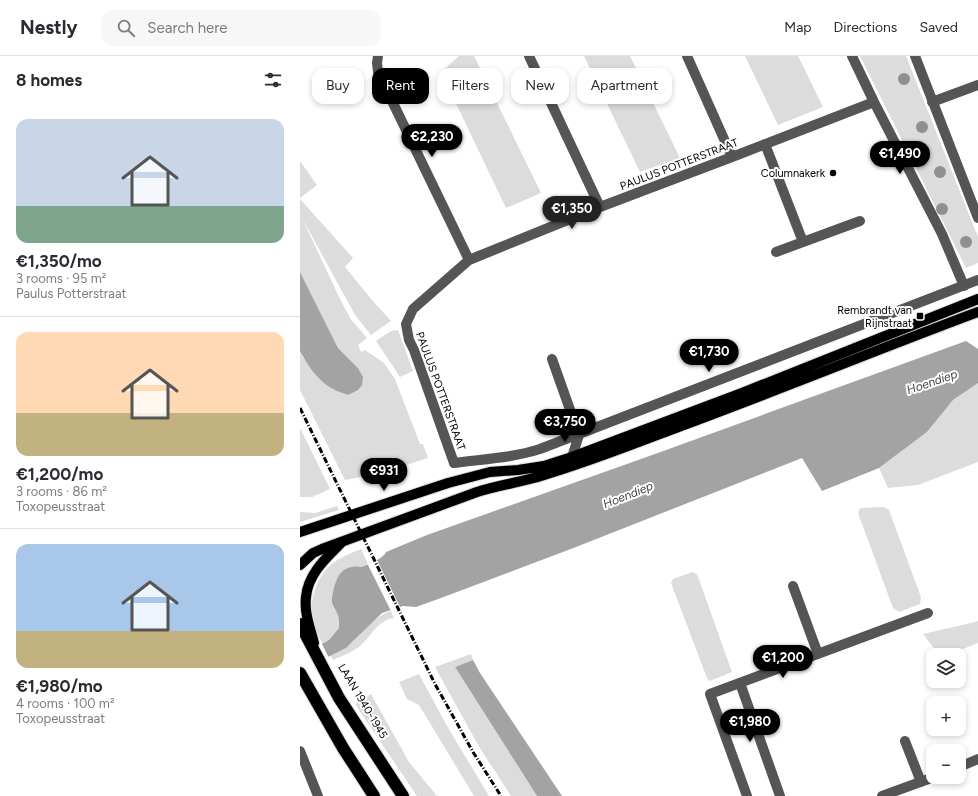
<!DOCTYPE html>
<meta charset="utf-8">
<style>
body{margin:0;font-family:Figtree,sans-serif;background:#f7f7f7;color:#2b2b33;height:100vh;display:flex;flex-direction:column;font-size:15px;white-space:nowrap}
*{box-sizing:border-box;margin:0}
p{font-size:13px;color:#7c7c81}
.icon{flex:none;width:22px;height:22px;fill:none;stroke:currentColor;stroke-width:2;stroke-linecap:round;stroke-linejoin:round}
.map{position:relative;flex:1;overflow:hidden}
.side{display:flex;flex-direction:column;background:#fff;width:300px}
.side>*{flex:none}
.banner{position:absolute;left:12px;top:12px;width:380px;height:36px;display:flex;gap:8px}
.fabs{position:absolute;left:626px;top:592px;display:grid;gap:8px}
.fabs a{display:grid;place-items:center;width:40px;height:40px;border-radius:8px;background:#fff;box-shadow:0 2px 6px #0003;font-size:20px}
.price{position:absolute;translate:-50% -34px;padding:0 9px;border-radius:14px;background:#000;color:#fff;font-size:13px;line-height:26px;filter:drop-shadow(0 1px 2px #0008)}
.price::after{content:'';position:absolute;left:50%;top:24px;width:12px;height:9px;margin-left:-6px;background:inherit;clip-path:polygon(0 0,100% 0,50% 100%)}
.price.selected{background:#222;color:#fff}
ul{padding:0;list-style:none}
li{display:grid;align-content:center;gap:8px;height:212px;padding:0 16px}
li+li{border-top:1px solid #e1e1e2}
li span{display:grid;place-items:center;height:124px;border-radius:12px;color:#555}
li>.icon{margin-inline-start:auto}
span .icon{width:72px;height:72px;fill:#fffc;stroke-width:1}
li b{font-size:17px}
h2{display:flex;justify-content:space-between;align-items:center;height:48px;padding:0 16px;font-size:17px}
.chip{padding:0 14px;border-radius:12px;background:#fff;box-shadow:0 2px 6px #0003;font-size:14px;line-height:36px}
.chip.selected{background:#000;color:#fff}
header{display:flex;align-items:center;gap:24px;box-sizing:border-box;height:56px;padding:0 20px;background:#fff;border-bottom:1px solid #e1e1e2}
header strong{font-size:19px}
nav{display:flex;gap:22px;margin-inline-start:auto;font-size:14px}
.search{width:280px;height:36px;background:#f7f7f7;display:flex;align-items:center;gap:10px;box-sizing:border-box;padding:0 14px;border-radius:12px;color:#7c7c81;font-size:15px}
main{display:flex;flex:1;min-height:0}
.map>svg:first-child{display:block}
</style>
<header>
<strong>Nestly</strong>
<div class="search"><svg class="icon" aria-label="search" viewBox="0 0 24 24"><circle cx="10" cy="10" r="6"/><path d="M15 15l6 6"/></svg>Search here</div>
<nav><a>Map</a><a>Directions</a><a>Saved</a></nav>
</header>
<main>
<section class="side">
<h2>8 homes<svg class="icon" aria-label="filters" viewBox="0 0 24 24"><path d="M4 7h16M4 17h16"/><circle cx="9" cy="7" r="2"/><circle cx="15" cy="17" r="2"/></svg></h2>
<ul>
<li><span style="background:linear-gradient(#c9d6e8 70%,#7fa58c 0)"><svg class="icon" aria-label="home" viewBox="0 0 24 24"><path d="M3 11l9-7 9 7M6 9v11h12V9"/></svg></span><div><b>€1,350/mo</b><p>3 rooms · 95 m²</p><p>Paulus Potterstraat</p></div></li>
<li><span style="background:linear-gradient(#ffd9b3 65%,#c2b280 0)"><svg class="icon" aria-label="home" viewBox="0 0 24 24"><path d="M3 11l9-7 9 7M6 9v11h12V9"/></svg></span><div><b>€1,200/mo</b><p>3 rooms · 86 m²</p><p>Toxopeusstraat</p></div></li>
<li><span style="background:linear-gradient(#a9c7e8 70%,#c2b280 0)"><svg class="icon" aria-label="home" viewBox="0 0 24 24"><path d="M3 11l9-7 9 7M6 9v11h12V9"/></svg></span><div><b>€1,980/mo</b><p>4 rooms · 100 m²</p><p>Toxopeusstraat</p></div></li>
</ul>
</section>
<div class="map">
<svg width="678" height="740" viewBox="0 0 678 740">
<rect width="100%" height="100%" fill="#fff"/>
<path fill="#dcdcdc" d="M159,0h15l67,137 -35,15 -65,-136z
M284,0h46l50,102 -40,14z
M445,0h53l25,51 -45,18z
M560,0h46l72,181v26l-12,5z
M0,105l17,24 -17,13z
M0,143l53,59 -8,9 27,33 19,21 -20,14 -16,-20 -53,-97 38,81 10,19 17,20 -9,7 3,7 4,-2 19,13 11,16 25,65h3l5,14 -43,14 -40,8 -45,-90v-39l3,7 30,31 15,6 12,-23 -2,-4 -20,-20 -38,-76z
M98,274l15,41 -13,6 -24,-36 15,-10z
M678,327v79l-60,23 -30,3 -9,-20 48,-36 26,-32z
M0,372l30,61 -18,8h-12z
M37,450l2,4 -39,12v-10l15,1z
M584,451l5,3 32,87 -1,7 -21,8 -6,-4 -35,-95 2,-5z
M61,493l7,15 -8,3h-9l-14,12 -5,20 1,8 4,5 1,5 1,11 -10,12 -7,3c-2,-5 -6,-10 -8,-16 -7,-22 1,-50 19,-64 8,-6 18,-10 28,-14z
M392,516l5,2 35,98 -22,9 -3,-3 -36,-95 2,-4z
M91,555l3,7c-16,2 -23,18 -33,27 -7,7 -20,11 -28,15l-3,-5c6,-3 12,-4 17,-8 15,-12 25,-30 44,-36z
M678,565v22l-18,7 -4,5h-17l-16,-21 48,-11z
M171,598l2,6 -18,7 82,129h-26l-33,-51 -43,-78z
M119,618l28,52 42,70h-15l-55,-91 -12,-6 -8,-17z
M71,638l38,68 28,34h-20l-62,-92z"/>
<path fill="#a3a3a3" d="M0,216l38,76 20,20 5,9 -1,8 -4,5 -10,5c-4,-2 -10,-3 -15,-6 -14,-7 -26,-24 -33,-38z
M666,285l12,8v34l-25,17 -26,32 -48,36 -57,23 -20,-33 -226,89 -135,51 -25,9 -13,-1 -21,7 -36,35 -46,23v-16l29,-15 10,-12c0,-5 0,-11 -2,-15 -2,-5 -6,-8 -5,-14 2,-13 5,-30 20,-32 3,-1 6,0 9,0 9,-3 18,-7 24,-13l1,-2 41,-17 228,-81z
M173,604l7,13 82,123h-25l-82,-129z"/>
<path fill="#fff" d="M76,503l1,1 23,47 -9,4 -24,-48z
M21,586l8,16 -29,15v-20z"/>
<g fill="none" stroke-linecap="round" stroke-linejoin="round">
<g stroke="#dbdbdb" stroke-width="12">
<path id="major" d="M0,476l148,-49 42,-11 28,-2 26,-4 28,-9 170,-64 236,-94
M0,509l13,-12 9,-4 155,-57c22,-7 45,-10 67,-17 47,-14 92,-32 137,-49 100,-37 198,-77 297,-114
M14,587c-4,-15 -10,-31 -8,-46 2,-23 20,-39 35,-54"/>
</g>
<g stroke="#dbdbdb" stroke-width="14">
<path id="highway" d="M0,568l39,74 64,98
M0,617l43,75 31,48"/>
</g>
<path stroke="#555" stroke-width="10" d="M78,0l-1,7 1,9 91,188
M229,0l71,151
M387,0l45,101
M552,0l22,46 68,132 22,52
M615,0l63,162
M574,46l-142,55 -132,50 -131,53 -56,49 -7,15 3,16 5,10 40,113c29,-4 58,-5 86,-14l438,-169
M632,46l46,-17
M465,88l38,98
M476,196l84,-31
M252,303l27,76 -7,22
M493,530l25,68
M440,627l40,113
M605,685l16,41
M0,695l18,45
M659,711l19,-8
M447,740l-37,-102 218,-81
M582,740l52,-19"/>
<use href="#major" stroke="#000" stroke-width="10"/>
<use href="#highway" stroke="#000" stroke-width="12"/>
<path stroke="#000" stroke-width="3" stroke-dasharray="6 2 1 2" stroke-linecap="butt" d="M0,352l135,276 38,68 28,44"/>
</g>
<g fill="#8f8f8f">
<circle cx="604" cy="23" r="6"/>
<circle cx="622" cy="71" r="6"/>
<circle cx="640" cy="116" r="6"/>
<circle cx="642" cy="153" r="6"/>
<circle cx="666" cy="186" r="6"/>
</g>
<g fill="#000" stroke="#fff" stroke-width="1.5">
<circle cx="533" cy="117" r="4"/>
<rect x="616" y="256" width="8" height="8" rx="2"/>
</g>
<g text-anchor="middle" stroke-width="4" stroke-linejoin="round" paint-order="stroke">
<g font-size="11" fill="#000" stroke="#fff">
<text transform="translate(379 108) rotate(-21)" y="4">PAULUS POTTERSTRAAT</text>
<text transform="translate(141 335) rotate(70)" y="4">PAULUS POTTERSTRAAT</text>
<text transform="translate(63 645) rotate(59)" y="4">LAAN 1940-1945</text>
</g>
<g font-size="11" fill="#000" stroke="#fff" text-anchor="end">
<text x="525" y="121">Columnakerk</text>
<text x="612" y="258">Rembrandt van<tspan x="612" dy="13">Rijnstraat</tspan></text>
</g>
<g font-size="12" font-style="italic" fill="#444" stroke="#fff">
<text transform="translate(632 326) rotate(-19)" y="4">Hoendiep</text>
<text transform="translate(328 439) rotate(-22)" y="4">Hoendiep</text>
</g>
</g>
</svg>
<div class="fabs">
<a><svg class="icon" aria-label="layers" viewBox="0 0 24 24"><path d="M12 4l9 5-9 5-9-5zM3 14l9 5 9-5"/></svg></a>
<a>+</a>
<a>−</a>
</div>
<b class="price" style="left:132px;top:102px">€2,230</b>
<b class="price" style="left:600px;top:119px">€1,490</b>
<b class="price selected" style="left:272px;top:174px">€1,350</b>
<b class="price" style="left:409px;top:317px">€1,730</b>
<b class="price" style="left:265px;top:387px">€3,750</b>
<b class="price" style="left:84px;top:436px">€931</b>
<b class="price" style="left:483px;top:623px">€1,200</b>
<b class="price" style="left:450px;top:687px">€1,980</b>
<div class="banner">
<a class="chip">Buy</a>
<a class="chip selected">Rent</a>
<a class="chip">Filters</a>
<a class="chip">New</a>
<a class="chip">Apartment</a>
</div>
</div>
</main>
